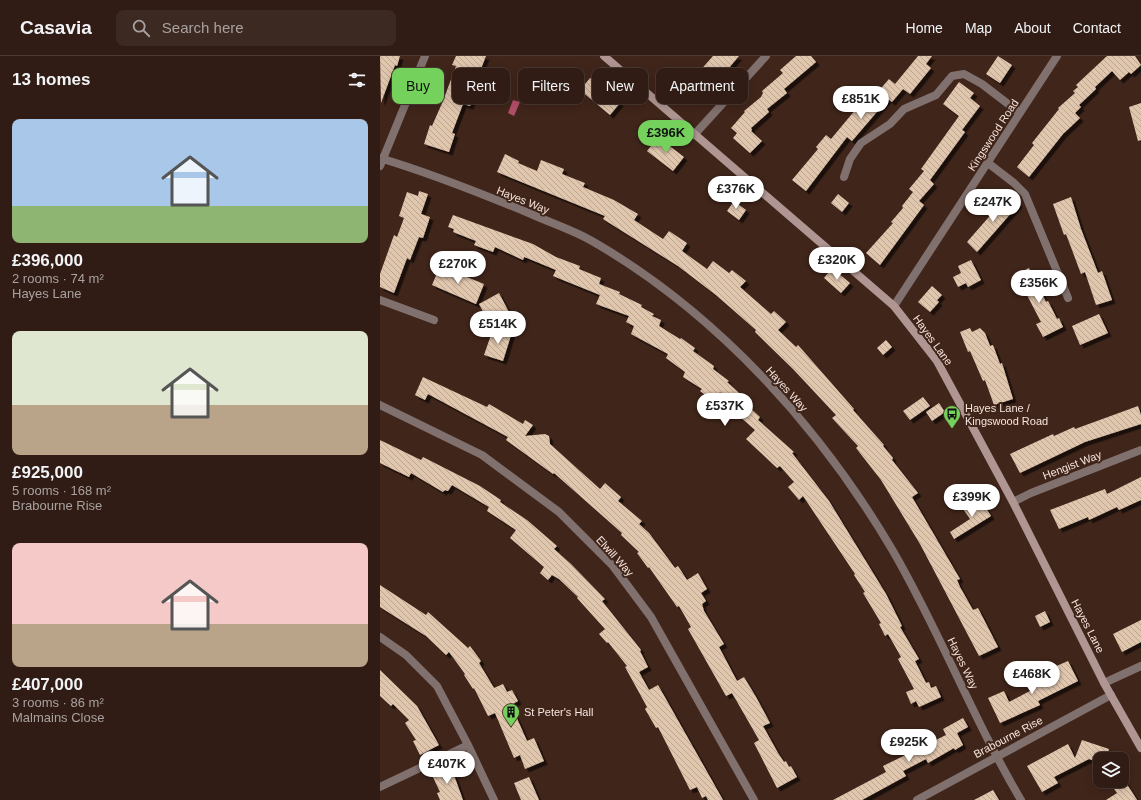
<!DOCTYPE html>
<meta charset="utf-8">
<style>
body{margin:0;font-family:Arial,sans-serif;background:#3c2922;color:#f1f3f6;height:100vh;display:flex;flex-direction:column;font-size:15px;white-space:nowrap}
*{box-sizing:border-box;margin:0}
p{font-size:13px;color:#a8a1a0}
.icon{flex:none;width:22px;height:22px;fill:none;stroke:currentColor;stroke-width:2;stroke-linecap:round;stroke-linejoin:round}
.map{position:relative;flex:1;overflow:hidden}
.side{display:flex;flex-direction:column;background:#301c14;width:380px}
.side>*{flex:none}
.banner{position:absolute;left:12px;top:12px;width:380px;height:36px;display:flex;gap:8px}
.fabs{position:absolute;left:713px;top:696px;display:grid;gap:8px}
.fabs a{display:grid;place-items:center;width:36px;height:36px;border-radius:8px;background:#301c14;box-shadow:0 2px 10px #0003,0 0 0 1px #4b3a34;font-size:20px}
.price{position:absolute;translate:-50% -34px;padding:0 9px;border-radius:14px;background:#fff;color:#222;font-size:13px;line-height:26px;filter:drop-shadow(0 1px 2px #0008)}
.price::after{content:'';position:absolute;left:50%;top:24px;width:12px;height:9px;margin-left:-6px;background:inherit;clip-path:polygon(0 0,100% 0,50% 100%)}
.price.selected{background:#74d25c;color:#111}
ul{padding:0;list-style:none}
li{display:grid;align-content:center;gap:8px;height:212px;padding:0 12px}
li span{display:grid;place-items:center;height:124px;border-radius:8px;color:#555}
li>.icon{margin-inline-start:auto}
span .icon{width:72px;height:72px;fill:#fffc;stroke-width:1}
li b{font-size:17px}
h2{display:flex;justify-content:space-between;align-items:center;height:48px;padding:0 12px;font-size:17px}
.pill{padding:0 14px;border-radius:8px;background:#301c14;box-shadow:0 2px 10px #0003,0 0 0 1px #4b3a34;font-size:14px;line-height:36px}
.pill.selected{background:#74d25c;color:#111}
header{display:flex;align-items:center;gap:24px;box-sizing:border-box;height:56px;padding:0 20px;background:#301c14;border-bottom:1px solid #4b3a34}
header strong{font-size:19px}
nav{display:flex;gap:22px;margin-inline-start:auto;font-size:14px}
.search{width:280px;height:36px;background:#3c2922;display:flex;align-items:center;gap:10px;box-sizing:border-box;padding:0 14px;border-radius:8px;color:#a8a1a0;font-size:15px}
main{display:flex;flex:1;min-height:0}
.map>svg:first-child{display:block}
</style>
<header>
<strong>Casavia</strong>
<div class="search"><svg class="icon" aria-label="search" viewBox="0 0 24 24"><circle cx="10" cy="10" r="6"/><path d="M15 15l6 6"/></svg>Search here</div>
<nav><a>Home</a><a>Map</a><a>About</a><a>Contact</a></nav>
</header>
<main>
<section class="side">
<h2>13 homes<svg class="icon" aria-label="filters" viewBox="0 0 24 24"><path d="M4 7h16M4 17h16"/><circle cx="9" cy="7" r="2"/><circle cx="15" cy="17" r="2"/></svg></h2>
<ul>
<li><span style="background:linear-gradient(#a9c7e8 70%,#8fb573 0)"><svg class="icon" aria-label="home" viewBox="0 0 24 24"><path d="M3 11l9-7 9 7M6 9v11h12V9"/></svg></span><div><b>£396,000</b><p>2 rooms · 74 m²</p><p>Hayes Lane</p></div></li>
<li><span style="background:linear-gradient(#dfe7d0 60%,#b9a48a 0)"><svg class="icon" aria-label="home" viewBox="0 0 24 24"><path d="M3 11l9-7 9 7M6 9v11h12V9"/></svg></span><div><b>£925,000</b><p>5 rooms · 168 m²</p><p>Brabourne Rise</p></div></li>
<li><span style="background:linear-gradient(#f6c9c9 65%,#b9a48a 0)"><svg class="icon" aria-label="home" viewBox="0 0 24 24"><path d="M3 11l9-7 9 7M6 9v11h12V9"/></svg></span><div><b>£407,000</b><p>3 rooms · 86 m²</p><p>Malmains Close</p></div></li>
</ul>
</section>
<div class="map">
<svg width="761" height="744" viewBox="0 0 761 744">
<defs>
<pattern id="building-back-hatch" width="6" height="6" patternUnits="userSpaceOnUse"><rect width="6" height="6" fill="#e1c6ae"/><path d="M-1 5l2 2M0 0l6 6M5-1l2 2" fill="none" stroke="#bba693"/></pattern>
<filter id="shadow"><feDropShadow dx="3.5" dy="3.5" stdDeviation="0" flood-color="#0009"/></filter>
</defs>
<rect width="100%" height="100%" fill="#40251a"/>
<path fill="#b04e67" d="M133,44l7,2 -6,14 -6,-3z"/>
<path fill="url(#building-back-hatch)" filter="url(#shadow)" d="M0,0h20l-3,10 -2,-1 -14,38z
M76,0h30l-11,28 3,1 -8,21 -7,-2 -11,29 3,1 -6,18 -25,-8 6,-19 2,1 11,-25 13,-35 -4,-1z
M333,0h26l-39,46 -12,-11 13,-16 -3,-2z
M416,0h15l5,6 -32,27 3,4 -20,16 2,3 -18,16 1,2 -1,1 11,10 -12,12 -17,-15 4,-5 -6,-5 14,-16 -1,-1 17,-14 2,-4 -1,-2 21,-18 -3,-3z
M538,0h14l-6,8 5,4 -21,26 -7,-5 -11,13 -4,-3 -36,42 -5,-4 -41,54 -14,-11 26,-31 -2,-2 10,-12 5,4 40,-48 5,3 13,-15 6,5z
M618,0l14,9 -12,18 -14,-9z
M727,0h28l6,9 -10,9 -2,-2 -9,8 -8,-9 -17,16 1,2 -17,16 2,2 -6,6 5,5 -17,16 -34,43 -12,-10 17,-22 -2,-2 27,-34 -1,-1 17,-15 -2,-2 5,-4 -2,-2z
M210,22l30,25 -10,12 -30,-25z
M579,26l15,11 -4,5 10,8 -18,24 3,2 -35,48 4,4 -15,17 5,4 -44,60 -14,-12 27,-30 -2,-1 12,-14 -1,-2 11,-14 -4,-3 15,-18 -3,-2 38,-53 -16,-12z
M761,47v37l-3,1 -9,-34z
M278,81l26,20 -11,14 -26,-20z
M125,98l14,7 -1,2 19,8 4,-11 23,9 -2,5 23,9 -2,4 31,13 24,14 -4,6 29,19 6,-8 18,12 -5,8 25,18 6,-8 16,12 3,-3 14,11 -6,6 31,27 3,-3 12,11 -8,8 18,17 2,-2 56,64 -1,1 31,35 -1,1 10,12 -1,2 26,33 -6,4 48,82 -3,1 3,7 13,23 5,-2 20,39 -19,9 -59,-112 -39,-64 -25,-32 2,-2 -26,-28 4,-3 -43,-46 -38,-37 1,-2 -40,-35 -38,-29 -75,-47 2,-3 -108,-44z
M39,135l9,3 -7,20 9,3 -7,21 -4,-1 -9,23 -3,-2 -13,35 -14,-6v-13l14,-39 3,2 7,-19 -5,-2 8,-24 11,4z
M458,138l11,9 -7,9 -11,-9z
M628,139l11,9 -42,48 -10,-10z
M691,141l10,32 17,44 4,-2 10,29 -16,5 -11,-33 -4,2 -15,-40 -2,1 -11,-31z
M354,145l12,9 -7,10 -12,-9z
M73,159l80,29 23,13 24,9 -1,3 22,9 -2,6 21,8 -1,2 23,11 -1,2 13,7 -2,2 9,4 -2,6 21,13 1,-1 14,10 -2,3 21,15 -1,3 16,12 -2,1 22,20 -2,3 13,12 -2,3 36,32 -2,1 37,48 57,93 16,32 -2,1 19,32 -4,2 11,22 3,-1 2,6 5,-2 5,11 -22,10 -3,-6 -5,3 -5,-12 8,-3 -16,-30 3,-2 -13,-23 -3,2 -6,-12 2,-1 -18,-30 2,-1 -11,-17 1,-1 -52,-78 -4,4 -11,-13 6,-5 -14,-16 -3,2 -31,-29 9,-9 -16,-14 3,-3 -22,-21 -7,9 -13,-10 2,-2 -19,-12 2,-5 -19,-14 2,-4 -37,-20 3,-8 -8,-4 3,-6 -33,-12 4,-9 -47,-19 3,-6 -29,-12 -3,-1 -1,3 -28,-13 -2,5 -19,-7 2,-4 -23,-9 1,-3 -6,-2z
M591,204l10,20 -13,7 -2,-4 -8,4 -5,-10 8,-4 -3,-7z
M60,210l44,18 -8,20 -44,-19z
M452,212l18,15 -9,10 -17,-15z
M649,212l17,34 2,-1 9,18 2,-1 4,9 -20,10 -7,-13 5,-2 -25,-48z
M552,230l10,9 -5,5 2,2 -9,10 -12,-10z
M119,237l13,25 -20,11 -13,-25z
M719,258l9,19 -28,12 -8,-19z
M590,272l2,4 8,-4 5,5 5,13 3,-1 7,19 2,-1 11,36 -19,6 -9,-25 -2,1 -13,-30 -2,1 -8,-20z
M112,276h20l-9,29 -19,-6z
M506,284l6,7 -9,8 -6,-7z
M43,321l64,30 2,-3 34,20 2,-4 8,5 -8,11 20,-2 4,2 1,8 50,45 5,-6 16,14 -3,4 24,20 -3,3 10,9 26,35 3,-2 9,14 11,-7 9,16 -6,4 5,8 -4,3 2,7 20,33 -5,3 18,34 7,-4 12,20 14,26 -7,3 15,27 6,9 2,-1 3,6 2,-1 6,11 -20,11 -23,-45 5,-3 -27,-47 -6,3 -38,-67 3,-2 -12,-21 -2,1 -28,-40 -1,1 -11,-15 2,-1 -18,-17 1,-2 -68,-60 -1,1 -47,-34 2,-3 -80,-43 -3,6 -10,-5z
M543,341l7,9 -20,14 -7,-9z
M559,347l6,9 -13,9 -6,-9z
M758,350l3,9v9l-56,18 -65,31 -10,-19 43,-20 1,2 20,-9 1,2z
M0,384l41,20 2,-3 57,29 21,14 -1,2 27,18 30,26 -3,3 17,15 34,35 -3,2 39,49 -1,1 8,16 -9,5 10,18 9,-5 65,115h-15l-2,-4 -4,2 -5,-11 -7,3 -32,-63 -2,1 -11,-19 2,-2 -22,-40 2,-1 -19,-24 -1,1 -8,-9 6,-5 -28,-31 1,-1 -19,-18 -7,-4 -4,5 -8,-7 4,-6 -34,-29 6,-8 -29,-19 2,-4 -37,-22 -4,6 -3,-1 -2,2 -32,-19 -2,4 -29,-14z
M761,421v23l-22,10 -2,-3 -28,13 -1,-3 -29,12 -9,-19 55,-21 2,5z
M600,443l11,17 -37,23 -4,-7 20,-13 -7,-10z
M0,529l46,30 2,-3 40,36 2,-2 11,15 -2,2 15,25 9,-4 4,8 5,-2 6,11 -7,4 16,36 7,-3 10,23 -19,8 -5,-14 -6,3 -19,-45 -7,3 -14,-28 -1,1 -9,-14 1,-1 -16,-22 -3,3 -20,-19 -46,-29z
M665,555l5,11 -10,5 -5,-11z
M761,564v22l-19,10 -9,-18z
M688,605l10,20 -40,20 2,4 -40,18 -12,-25 16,-7 5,11 49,-26 -4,-9z
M0,614l37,36 22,39 -19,10 -7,-14 3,-1 -11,-17 4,-3 -16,-16 -2,2 -11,-10z
M583,662l5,9 -11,6 6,12 -8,5 -1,-2 -26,15 -2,-4 -23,12 3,5 -44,24h-29l53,-28 -3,-6 63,-31 -3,-6z
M702,684l27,9 -3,10h-6v4l-11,-4 -35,18 4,6 -16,9 -15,-26 41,-22 7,14z
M69,709l6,13 8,22h-23l-3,-7 3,-1 -9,-19z
M149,721l10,23h-18l-7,-17z
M743,722l14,22h-31l11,-7 -5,-7 10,-5z
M613,734l6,10h-25z"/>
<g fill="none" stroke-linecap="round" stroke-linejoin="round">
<path stroke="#80706e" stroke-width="8" d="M314,79l72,-79
M0,102c50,15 103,36 151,56 20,9 42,16 61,27 125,72 228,186 301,310 47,81 80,168 128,249
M608,107l26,20 11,11 43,104
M0,110l45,-110
M464,121l6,-18 11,-16 29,-19 14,-15 32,-14 16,-19 12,-2 18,10 38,29
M0,244l54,20
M514,250l163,-250
M0,349l102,50 77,57 54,54 38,51 103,183
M633,446l18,-9 110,-43
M0,581l26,18 31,31 31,59 26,55
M724,627l37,-17
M0,731l88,-42
M537,744l194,-105"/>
<path stroke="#af9693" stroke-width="8" d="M224,0l290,250 43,55 76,141 91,181 37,65"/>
</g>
<defs>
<g id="bus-pin" transform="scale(0.9)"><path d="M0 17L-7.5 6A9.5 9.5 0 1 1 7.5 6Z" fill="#74d25c" stroke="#40251a"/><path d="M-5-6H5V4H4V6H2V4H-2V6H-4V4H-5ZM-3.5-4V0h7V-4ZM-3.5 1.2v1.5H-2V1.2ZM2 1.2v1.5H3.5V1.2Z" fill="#111"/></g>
<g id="building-pin" transform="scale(0.9)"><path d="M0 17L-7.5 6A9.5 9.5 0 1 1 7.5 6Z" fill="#74d25c" stroke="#40251a"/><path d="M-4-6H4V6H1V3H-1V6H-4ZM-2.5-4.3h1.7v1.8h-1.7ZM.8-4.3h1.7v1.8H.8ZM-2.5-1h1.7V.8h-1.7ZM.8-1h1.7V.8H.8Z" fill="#111"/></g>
</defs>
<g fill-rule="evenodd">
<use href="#bus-pin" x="572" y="358"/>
<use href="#building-pin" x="131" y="656"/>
</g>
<g text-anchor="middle" stroke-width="4" stroke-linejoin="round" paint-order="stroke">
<g font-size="11" fill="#f6e4dc" stroke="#40251a">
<text transform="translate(613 79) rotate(-57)" y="4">Kingswood Road</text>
<text transform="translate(143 144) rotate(22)" y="4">Hayes Way</text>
<text transform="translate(553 284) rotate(54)" y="4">Hayes Lane</text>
<text transform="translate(407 333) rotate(48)" y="4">Hayes Way</text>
<text transform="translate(692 409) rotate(-21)" y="4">Hengist Way</text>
<text transform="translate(235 500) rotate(48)" y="4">Elwill Way</text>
<text transform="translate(708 570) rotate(63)" y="4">Hayes Lane</text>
<text transform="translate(583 607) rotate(64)" y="4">Hayes Way</text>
<text transform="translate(628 681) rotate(-28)" y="4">Brabourne Rise</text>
</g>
<g font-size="11" fill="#f6e4dc" stroke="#40251a" text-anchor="start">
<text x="585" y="356">Hayes Lane /<tspan x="585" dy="13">Kingswood Road</tspan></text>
<text x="144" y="660">St Peter's Hall</text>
</g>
</g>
</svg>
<div class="fabs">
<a><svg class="icon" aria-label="layers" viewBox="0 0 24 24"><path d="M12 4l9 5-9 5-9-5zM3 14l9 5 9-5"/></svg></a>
</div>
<b class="price" style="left:481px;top:64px">£851K</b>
<b class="price selected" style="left:286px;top:98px">£396K</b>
<b class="price" style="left:356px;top:154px">£376K</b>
<b class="price" style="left:613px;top:167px">£247K</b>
<b class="price" style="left:457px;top:225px">£320K</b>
<b class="price" style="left:78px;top:229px">£270K</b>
<b class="price" style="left:659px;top:248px">£356K</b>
<b class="price" style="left:118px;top:289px">£514K</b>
<b class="price" style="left:345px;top:371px">£537K</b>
<b class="price" style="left:592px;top:462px">£399K</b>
<b class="price" style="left:652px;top:639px">£468K</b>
<b class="price" style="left:529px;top:707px">£925K</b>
<b class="price" style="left:67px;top:729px">£407K</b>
<div class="banner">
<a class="pill selected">Buy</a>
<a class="pill">Rent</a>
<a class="pill">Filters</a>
<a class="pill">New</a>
<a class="pill">Apartment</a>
</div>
</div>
</main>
